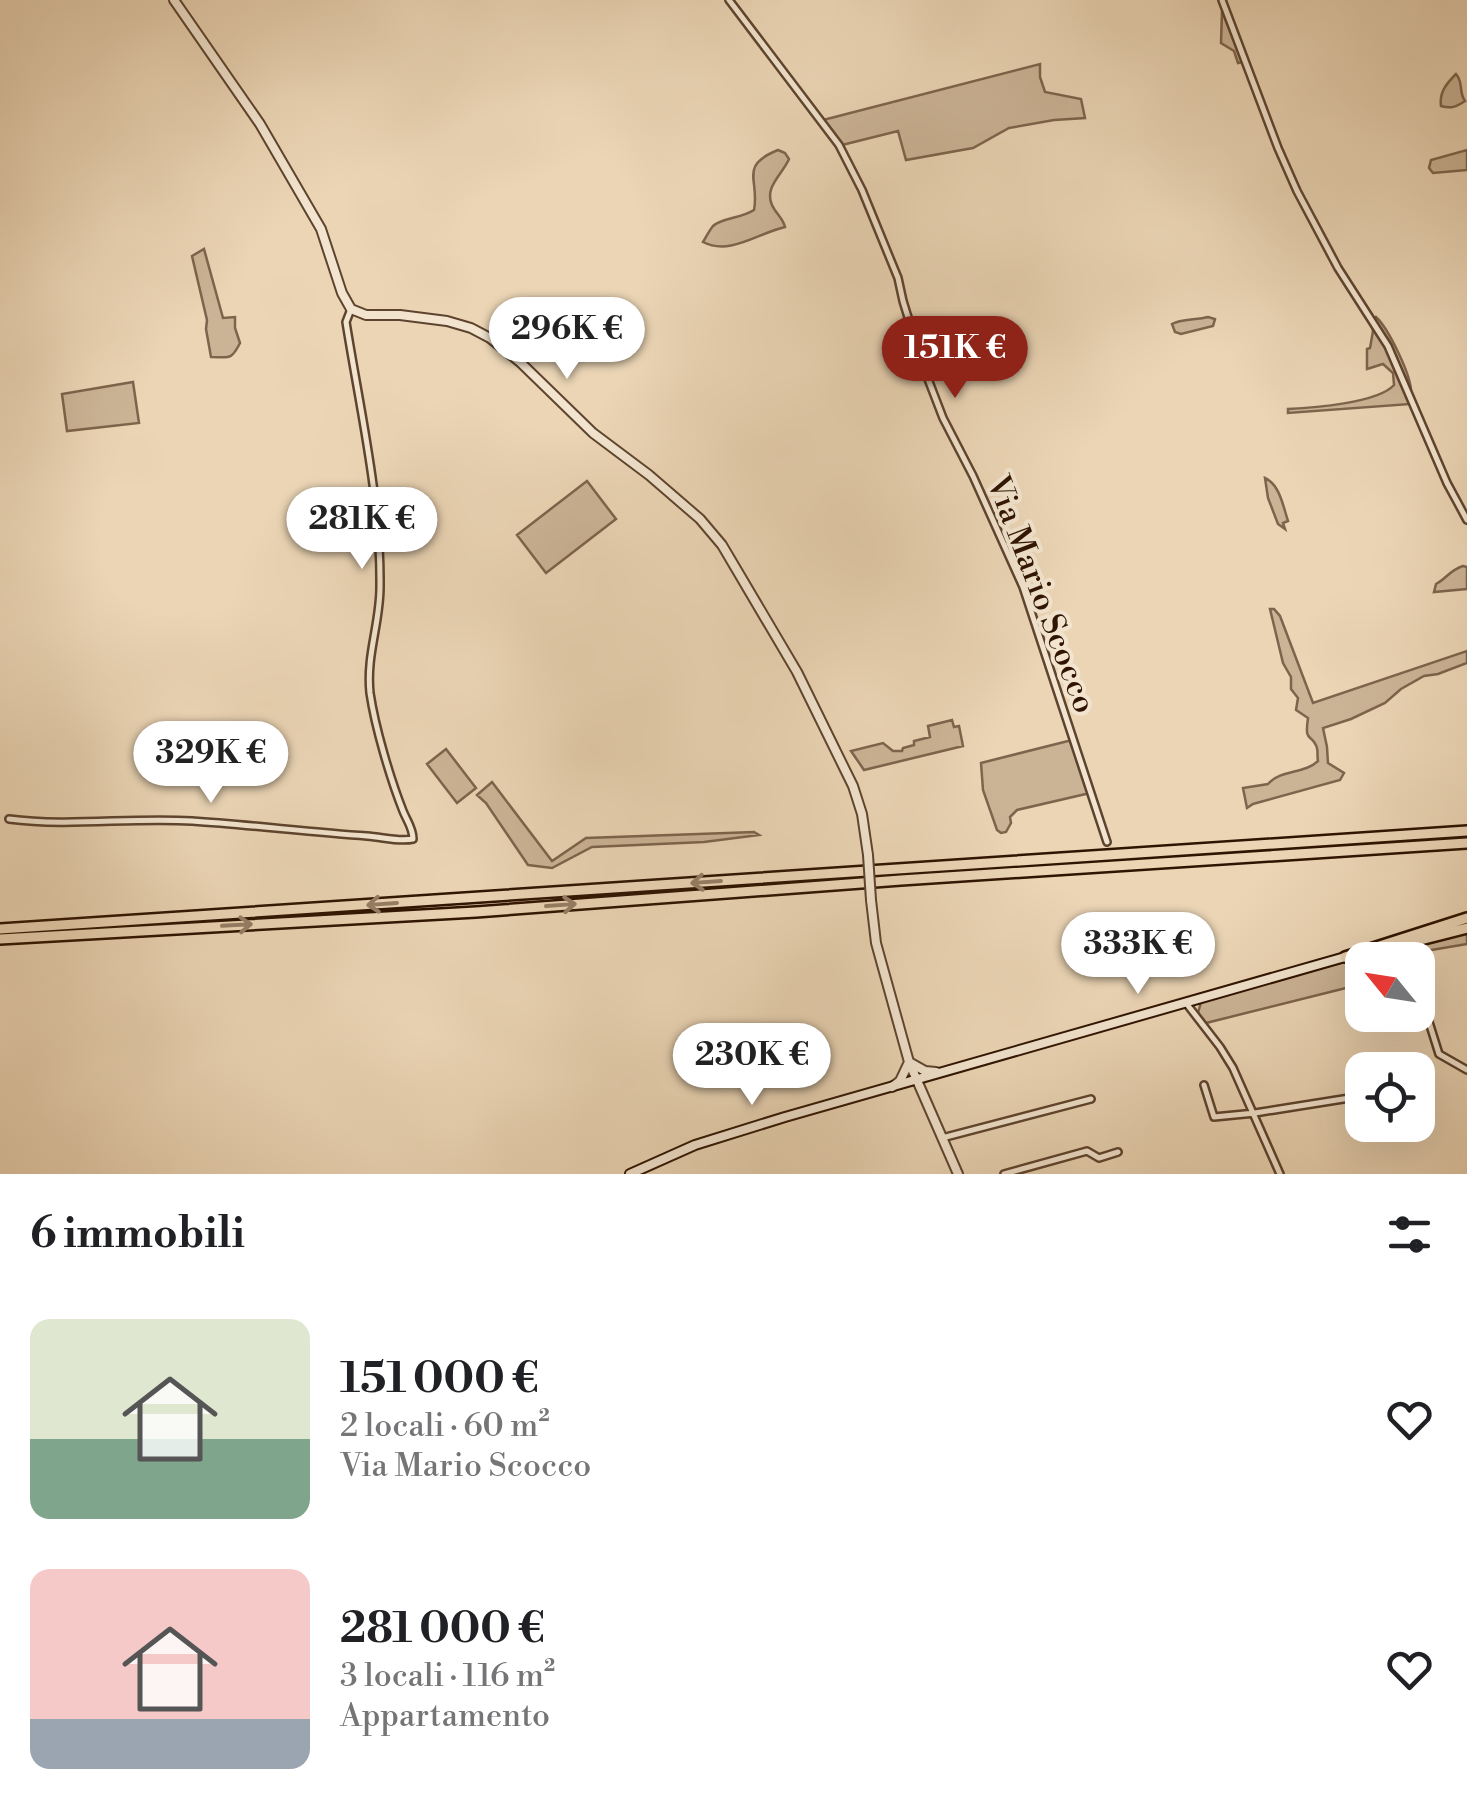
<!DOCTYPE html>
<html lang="it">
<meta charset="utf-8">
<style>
body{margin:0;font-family:"Libre Bodoni",serif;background:#f6f6f6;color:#202124;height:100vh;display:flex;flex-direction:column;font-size:38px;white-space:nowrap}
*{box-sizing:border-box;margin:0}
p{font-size:32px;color:#757577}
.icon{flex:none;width:55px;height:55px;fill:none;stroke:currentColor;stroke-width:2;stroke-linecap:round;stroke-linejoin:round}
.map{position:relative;height:1174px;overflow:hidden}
.details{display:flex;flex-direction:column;background:#fff;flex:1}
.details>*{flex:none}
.needle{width:65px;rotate:300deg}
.buttons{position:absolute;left:1345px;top:942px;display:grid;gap:20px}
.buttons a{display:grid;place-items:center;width:90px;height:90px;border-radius:20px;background:#fff;box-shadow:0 10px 40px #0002;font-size:50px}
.price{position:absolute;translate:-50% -85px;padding:0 22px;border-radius:35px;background:#fff;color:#222;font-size:32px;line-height:65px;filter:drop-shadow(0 2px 5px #0008)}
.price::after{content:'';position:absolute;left:50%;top:60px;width:30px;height:22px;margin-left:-15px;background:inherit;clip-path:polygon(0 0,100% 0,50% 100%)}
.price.active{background:#8f2418;color:#fff}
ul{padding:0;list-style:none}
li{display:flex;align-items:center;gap:30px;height:250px;padding:0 30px}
li span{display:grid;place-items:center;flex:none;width:280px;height:200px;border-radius:20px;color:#555}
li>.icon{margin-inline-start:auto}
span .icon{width:120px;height:120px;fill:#fffc;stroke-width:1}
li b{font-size:42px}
h2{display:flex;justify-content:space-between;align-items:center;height:120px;padding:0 30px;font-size:42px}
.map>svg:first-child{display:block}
</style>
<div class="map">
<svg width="1467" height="1174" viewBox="0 0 1467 1174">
<rect width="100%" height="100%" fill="#ebd5b5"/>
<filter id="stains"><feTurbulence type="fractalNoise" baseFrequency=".002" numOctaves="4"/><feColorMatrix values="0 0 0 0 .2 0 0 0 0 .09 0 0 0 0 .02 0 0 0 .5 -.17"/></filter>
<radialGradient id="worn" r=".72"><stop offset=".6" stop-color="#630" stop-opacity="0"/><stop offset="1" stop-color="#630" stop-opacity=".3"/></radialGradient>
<path fill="#cbb496" stroke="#7d644c" stroke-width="2.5" d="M1222,11l21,51 -5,1 -4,-12 -13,-8z
M1040,64v13l5,15 36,7 4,19 -31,2 -45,8 -36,20 -67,12 -8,-29 -56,14 -19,-25z
M1456,74c8,9 2,17 9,27 -9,6 -14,8 -24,5 -2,-14 6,-23 15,-32z
M778,150l7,3 4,6c-7,16 -25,28 -17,46 4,9 11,13 13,22 -27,6 -55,29 -82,15 3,-5 6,-11 10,-16 8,-8 29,-8 41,-16 6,-30 -16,-44 24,-60z
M1467,150v20l-34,3 -4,-5 2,-8z
M204,249l19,69 12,-1v11l5,15c-9,18 -11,14 -29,14l-5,-28 1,-9 -15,-64z
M1208,317l7,2 -2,7 -32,8 -6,-2 -3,-8c8,-5 25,-4 36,-7z
M1376,317c12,11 36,59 35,76l-4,3 4,8 -123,9v-4c24,-1 90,-6 106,-24l-1,-12 -10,-9 -16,5v-20l3,-1 3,-17 -2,-8z
M133,382l6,41 -72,8 -5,-37z
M1265,478c15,7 18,28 23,43l-5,2 2,6 -7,-5 -10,-26z
M587,481l29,38 -70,54 -29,-38z
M1463,566l4,1v22l-33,3 2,-8c10,-5 14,-14 27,-18z
M1270,609h4l6,7 33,87 154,-52v12l-29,11 -14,2 -23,13 -16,14 -34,16 -28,9 4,19 1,16 16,10 -4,7 -87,24 -6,4 -4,-20 25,-4c13,-15 37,-10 50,-23 -1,-4 0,-9 -1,-13 -5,-16 -13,-3 -9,-30l-12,-8 2,-12 -7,-9v-12l-8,-14z
M952,720l2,7 5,-1 4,20 -99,24 -13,-19 32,-8 10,8h9l1,-3 11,-3v-4l16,-4 -2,-11z
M1072,740l18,53 -73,17 -7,7 1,6 -5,9 -5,1 -4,-3 -14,-40 -2,-27z
M446,749l30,39 -19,15 -30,-39z
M492,782l60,79 34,-23 168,-6 5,3 -55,7 -112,5 -40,21 -24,-3 -42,-62 -9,-8z
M1467,930v14l-83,14v2h-22v24l-156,39 -8,-10 3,-11 109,-31z"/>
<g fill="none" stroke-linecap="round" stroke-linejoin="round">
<g stroke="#5e442e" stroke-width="10">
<path id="minor" d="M729,0l110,145 23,45 36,88 5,23 20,65 20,52 30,58 50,111 84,255
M1222,0l56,148 19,43 41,77 50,78 59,137 20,37
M9,819c61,8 122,-2 183,2 59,4 117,11 175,15 16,1 31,6 46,3 0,-11 -6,-18 -10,-28 -13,-33 -28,-84 -33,-118 -4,-38 10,-69 10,-106 1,-89 -20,-177 -34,-265l5,-13
M1418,987l21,67 28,16
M1186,1003l34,44 13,21 47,106
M1204,1085l10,32 41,-4 107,-17
M942,1138l149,-39
M1004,1174l83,-23 12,7 19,-6"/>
</g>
<g stroke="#5e442e" stroke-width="12">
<path id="tertiary" d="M174,0l86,124 61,105 21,64 9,16 15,6h34l47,6 24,7 19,10 30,24 73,71 56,42 51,44 22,26 75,127 56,114 9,28 6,41
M871,900l5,43 33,119 49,112
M909,1062l16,9 11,1
M892,1087l8,-6 9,-19"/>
</g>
<g stroke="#2f1401" stroke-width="12">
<path id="secondary" d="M630,1174l65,-29 90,-28 560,-160"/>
</g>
<g stroke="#2f1401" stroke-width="14">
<path id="trunk" d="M0,929l1467,-98
M0,939l476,-27 425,-32 566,-37
M1377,951l90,-23
M1345,957l122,-39"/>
</g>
<use href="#minor" stroke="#f2e4cf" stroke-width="5"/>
<use href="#tertiary" stroke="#f2e4cf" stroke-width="8"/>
<use href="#secondary" stroke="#f2e4cf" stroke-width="8"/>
<use href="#trunk" stroke="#ebd5b5" stroke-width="9"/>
<g stroke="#5e442e" stroke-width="12" stroke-linecap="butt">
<path id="tertiary-bridge" d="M868,855l3,45"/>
</g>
<use href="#tertiary-bridge" stroke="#f2e4cf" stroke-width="8"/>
</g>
<defs><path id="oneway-shaft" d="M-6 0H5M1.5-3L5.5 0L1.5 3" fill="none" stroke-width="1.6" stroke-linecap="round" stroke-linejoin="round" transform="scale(2.5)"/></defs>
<g stroke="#967e64">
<use href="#oneway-shaft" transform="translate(706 882) rotate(176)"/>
<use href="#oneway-shaft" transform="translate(382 904) rotate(176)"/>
<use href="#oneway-shaft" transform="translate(561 905) rotate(-4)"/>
<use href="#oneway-shaft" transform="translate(237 925) rotate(-3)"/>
</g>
<g text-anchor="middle" stroke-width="8" stroke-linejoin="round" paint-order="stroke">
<g font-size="32" fill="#2f1401" stroke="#f2e4cf">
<text transform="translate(1042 594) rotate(69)" y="11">Via Mario Scocco</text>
</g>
</g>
<rect width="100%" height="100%" filter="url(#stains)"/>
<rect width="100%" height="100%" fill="url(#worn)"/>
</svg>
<div class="buttons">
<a><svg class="needle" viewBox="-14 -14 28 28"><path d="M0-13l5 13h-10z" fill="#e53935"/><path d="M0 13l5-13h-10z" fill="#757577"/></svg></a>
<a><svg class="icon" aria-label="locate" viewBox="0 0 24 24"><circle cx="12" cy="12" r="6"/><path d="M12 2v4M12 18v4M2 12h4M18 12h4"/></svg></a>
</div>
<b class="price" style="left:567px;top:382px">296K €</b>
<b class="price active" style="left:955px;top:401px">151K €</b>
<b class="price" style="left:362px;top:572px">281K €</b>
<b class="price" style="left:211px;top:806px">329K €</b>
<b class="price" style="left:1138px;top:997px">333K €</b>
<b class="price" style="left:752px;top:1108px">230K €</b>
</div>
<section class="details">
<h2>6 immobili<svg class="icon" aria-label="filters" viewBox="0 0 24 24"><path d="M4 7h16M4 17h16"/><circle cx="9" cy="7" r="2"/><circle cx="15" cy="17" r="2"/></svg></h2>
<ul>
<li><span style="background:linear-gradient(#dfe7d0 60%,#7fa58c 0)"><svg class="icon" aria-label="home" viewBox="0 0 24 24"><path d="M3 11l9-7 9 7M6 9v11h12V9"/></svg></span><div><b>151 000 €</b><p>2 locali · 60 m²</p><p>Via Mario Scocco</p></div><svg class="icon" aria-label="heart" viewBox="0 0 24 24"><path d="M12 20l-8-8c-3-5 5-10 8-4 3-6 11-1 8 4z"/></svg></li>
<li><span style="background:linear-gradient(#f6c9c9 75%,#9aa5b1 0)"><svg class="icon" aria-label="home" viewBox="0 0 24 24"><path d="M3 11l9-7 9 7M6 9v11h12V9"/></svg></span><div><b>281 000 €</b><p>3 locali · 116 m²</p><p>Appartamento</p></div><svg class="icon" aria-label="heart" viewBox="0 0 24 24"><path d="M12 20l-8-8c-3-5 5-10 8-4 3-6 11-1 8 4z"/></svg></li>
</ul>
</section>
